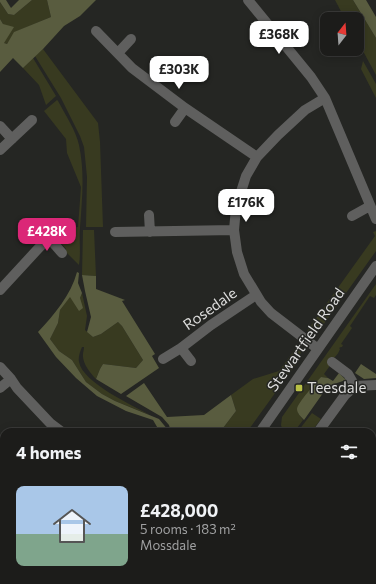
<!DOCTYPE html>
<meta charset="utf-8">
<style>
body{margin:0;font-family:Commissioner,sans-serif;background:#252523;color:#f1f3f6;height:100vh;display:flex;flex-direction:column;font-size:15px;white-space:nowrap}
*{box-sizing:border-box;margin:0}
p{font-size:13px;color:#a0a1a2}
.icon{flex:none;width:22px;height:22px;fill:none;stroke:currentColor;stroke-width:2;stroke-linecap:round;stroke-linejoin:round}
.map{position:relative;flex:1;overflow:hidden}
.details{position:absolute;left:0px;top:428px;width:376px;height:156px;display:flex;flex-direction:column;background:#1c1c1a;border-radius:12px 12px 0 0;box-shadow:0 2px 10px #0003,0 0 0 1px #3a3a39}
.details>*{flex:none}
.needle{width:26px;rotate:17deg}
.tools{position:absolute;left:320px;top:12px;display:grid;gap:8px}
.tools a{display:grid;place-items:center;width:44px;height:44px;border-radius:8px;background:#1c1c1a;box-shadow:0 2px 10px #0003,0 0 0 1px #3a3a39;font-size:20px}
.price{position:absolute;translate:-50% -34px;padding:0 9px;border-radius:8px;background:#fff;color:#222;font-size:13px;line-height:26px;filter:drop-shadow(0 1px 2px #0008)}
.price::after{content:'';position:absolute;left:50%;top:24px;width:12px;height:9px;margin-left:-6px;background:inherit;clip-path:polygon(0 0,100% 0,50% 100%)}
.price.selected{background:#db2777;color:#fff}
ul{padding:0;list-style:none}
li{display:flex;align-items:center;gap:12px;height:100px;padding:0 16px}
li+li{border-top:1px solid #3a3a39}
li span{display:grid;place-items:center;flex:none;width:112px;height:80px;border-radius:8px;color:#555}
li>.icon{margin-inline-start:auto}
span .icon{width:48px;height:48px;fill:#fffc;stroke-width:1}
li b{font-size:17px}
h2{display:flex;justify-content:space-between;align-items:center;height:48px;padding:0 16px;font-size:17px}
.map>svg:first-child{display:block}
</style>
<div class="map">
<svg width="376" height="584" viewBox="0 0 376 584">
<rect width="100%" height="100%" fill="#252623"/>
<path fill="#383a20" d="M32,0h15l4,17 -36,15 -8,12 -3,-1 -1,-19 -3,-5v-17l8,12 6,1z
M335,0h18l23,38v37l-19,-35v-21h-12z
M43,49l55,74 2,19 3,85h-17l1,-50 -3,-30 -4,-11 -19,-38 -26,-42z
M33,58l23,38 -10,9 -7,-20 -16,-17z
M363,61l13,23v14l-15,-29z
M57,100l1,1c7,13 18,30 21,44 6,28 3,55 1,83 -1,12 1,24 -1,37l-13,-13v-3l-8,-10c1,-12 10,-11 20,-12l3,-40 -14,-34 -1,-14 -22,-28z
M83,230h11l2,46 -14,-1z
M376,231v20l-55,77 -6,3h-8l68,-95 -2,-4z
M376,284v11l-2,3 -4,-2 -20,30 2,2 -11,16 2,1 -1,2h-1l-2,1 1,1c-1,3 -3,6 -5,8 -4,3 -6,4 -6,10l-5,7 4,4 -7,-1 -23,36 5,7 -9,12h-11l-2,-7 1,-8z
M82,293l5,23 -2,14 8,7 8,-3 17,-12 4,4 21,34 -7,8 -33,-4 -3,5 -4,10c-6,-6 -14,-16 -13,-25 0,-2 1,-4 1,-7h-2c-2,5 -4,10 -3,15 4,21 53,43 71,53l-35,-14 -13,-7 -16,-12 -14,-22 -13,-9 -9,-12 8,-16 2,-13 10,-14 10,2z
M298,345l3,6 -2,9 -52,72h-27l16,-21 -5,-16 22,-16 26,-8z
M312,413l9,6 -10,13h-9l-3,-2z"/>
<path fill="#595c3f" d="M0,0h6l5,8 8,-8h13l-18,15 -6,-1 -8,-12z
M47,0h49l-16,16 -16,10 -21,23 -20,19 -10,-10 -13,14v-53l3,5 11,3 -10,16 3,1 7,-12 37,-15z
M353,0h13l10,17v21z
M77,272l2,1 -1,10 4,10 -2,5 3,10 -4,3 -9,-14 -10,13 -2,13 -8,16 9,12 13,9 14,22 16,12 13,7 44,18 9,11v2h-8l-7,-12 -27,-9 -29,-15 -21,-18 -20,-21 -18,-25c16,-17 33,-37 39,-60z
M82,275l14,1v13l29,11 -3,1 33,53 -3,2 7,12 -38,26 -25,-15 4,-10 3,-5 33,4 7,-8 -21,-34 -4,-4 -17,12 -8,3 -6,-5 4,-15 -6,-26z
M361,364l15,10v4l-12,1 -9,-6z
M339,373l7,7 -18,6 -24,34c-3,-3 -7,-7 -7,-11 1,-7 19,-26 24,-32l7,1 5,3z
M144,383l23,34 37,-2 27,-20 5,16 -16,21h-49l-2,-7 -7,-8 -36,-21z"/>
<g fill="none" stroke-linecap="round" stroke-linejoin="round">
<path stroke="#5f5f5e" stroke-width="10" d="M248,0l63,77 14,21 51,121
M96,31l36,37 53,40 72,49
M118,53l13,-14
M175,122l10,-14
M0,126l12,13
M0,150l32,-30
M149,215l1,17
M352,216l18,-10
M115,232l119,-2
M48,237l14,16
M0,290l61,-66
M181,348l10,13
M318,349l-47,-36 -10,-11 -17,-28 -7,-22 -3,-22 2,-22 4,-13 6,-19 11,-19 21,-22 27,-25 20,-12
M163,359l18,-11 30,-23 45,-30
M332,362l16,12 7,12
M0,367l11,12 6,9 33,35 12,9
M0,388l11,-9
M260,432l116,-166
M318,432l27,-37 10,-9 21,-1
M372,495l4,3
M0,572l4,1
M27,580l4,4
M264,580v4
M111,584v-4
M189,584v-4"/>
</g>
<rect fill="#b9c046" stroke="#252623" stroke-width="1.5" x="295" y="384" width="8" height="8" rx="2"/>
<g text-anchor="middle" stroke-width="3" stroke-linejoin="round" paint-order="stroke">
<g font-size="15" fill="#dcdcdb" stroke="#252623">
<text transform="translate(210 309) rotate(-35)" y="5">Rosedale</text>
<text transform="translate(306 340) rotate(-55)" y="5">Stewartfield Road</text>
</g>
<g font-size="15" fill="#dcdcdb" stroke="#252623" text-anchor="start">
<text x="307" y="393">Teesdale</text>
</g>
</g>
</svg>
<div class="tools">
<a><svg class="needle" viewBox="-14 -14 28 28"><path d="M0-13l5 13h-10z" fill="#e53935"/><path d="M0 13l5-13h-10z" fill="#a0a1a2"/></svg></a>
</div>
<b class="price" style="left:279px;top:55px">£368K</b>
<b class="price" style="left:179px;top:90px">£303K</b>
<b class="price" style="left:246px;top:223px">£176K</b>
<b class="price selected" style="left:47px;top:252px">£428K</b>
<section class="details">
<h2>4 homes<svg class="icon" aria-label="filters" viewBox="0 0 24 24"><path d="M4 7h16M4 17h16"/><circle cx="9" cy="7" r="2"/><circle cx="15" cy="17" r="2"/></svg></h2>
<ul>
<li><span style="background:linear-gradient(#a9c7e8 60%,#7fa58c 0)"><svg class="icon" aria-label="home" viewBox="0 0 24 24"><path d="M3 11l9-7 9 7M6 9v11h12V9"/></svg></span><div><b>£428,000</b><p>5 rooms · 183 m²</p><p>Mossdale</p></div></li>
</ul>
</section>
</div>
